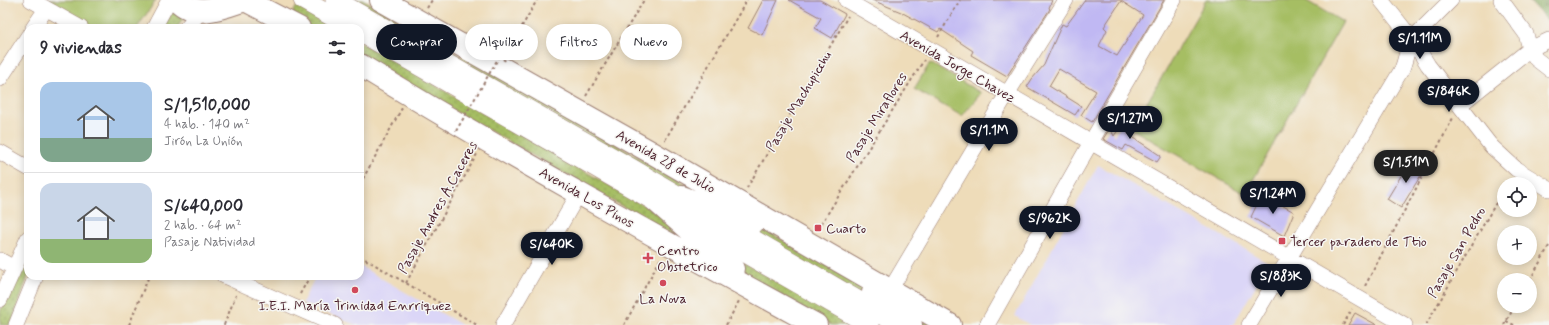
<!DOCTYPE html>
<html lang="es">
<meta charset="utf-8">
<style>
body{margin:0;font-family:Mynerve,sans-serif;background:#f2f2f3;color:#2b2b33;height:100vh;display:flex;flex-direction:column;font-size:15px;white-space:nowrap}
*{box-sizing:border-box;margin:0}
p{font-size:13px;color:#7c7c81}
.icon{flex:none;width:22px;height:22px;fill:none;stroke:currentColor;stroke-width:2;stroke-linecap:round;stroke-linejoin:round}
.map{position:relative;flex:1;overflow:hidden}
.details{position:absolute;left:24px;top:24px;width:340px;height:256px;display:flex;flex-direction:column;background:#fff;border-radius:12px;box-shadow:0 2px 10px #0003}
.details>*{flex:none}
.top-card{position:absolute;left:376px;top:24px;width:380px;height:36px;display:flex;gap:8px}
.fabs{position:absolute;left:1497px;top:177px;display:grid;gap:8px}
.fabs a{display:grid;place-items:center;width:40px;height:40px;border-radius:50%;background:#fff;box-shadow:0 2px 10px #0003;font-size:20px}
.price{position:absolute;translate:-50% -34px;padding:0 9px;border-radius:14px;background:#111827;color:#fff;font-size:13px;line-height:26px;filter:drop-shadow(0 1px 2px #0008)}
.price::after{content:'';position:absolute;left:50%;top:24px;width:12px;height:9px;margin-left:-6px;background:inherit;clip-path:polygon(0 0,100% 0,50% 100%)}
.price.current{background:#222;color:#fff}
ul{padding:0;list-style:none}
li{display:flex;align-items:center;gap:12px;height:100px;padding:0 16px}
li+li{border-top:1px solid #e1e1e2}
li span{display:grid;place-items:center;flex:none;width:112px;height:80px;border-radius:12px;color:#555}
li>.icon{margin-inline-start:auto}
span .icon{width:48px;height:48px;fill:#fffc;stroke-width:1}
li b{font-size:17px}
h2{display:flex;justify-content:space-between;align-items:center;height:48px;padding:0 16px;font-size:17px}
.chip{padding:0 14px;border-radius:18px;background:#fff;box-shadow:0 2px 10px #0003;font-size:14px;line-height:36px}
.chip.current{background:#111827;color:#fff}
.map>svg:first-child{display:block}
</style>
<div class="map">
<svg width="1549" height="325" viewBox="0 0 1549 325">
<defs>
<pattern id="grass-dots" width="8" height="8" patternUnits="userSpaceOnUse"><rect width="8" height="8" fill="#a6be63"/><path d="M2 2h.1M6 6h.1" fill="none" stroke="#899a52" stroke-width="1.8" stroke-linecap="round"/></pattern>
<pattern id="forest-firs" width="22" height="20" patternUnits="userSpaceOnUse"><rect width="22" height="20" fill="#84a559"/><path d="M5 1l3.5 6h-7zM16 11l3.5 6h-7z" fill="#6e864a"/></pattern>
</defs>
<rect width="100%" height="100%" fill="#f6f6f2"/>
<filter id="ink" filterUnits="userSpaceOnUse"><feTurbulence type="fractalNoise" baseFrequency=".025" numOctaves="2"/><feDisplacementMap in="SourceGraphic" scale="8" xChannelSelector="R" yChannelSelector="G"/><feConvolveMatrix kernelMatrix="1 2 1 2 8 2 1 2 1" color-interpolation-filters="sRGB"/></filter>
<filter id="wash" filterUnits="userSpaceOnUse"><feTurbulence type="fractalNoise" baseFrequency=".012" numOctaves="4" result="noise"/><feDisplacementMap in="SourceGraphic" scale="16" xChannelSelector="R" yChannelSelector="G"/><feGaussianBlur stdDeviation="0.9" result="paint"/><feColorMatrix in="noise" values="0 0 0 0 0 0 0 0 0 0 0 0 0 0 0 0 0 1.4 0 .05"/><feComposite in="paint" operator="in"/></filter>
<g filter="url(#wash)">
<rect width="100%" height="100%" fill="#eedcb9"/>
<path fill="#dbd6f7" d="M1098,165l171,98 -36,62h-203l-15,-9z
M360,266l102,59h-106l-54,-22 14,-27h44z"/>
<path fill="url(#grass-dots)" stroke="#786e47" d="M346,0h18l567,325h-21z
M297,6l38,22h-24l-20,-12z
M173,11l10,7 -6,10h-15z
M360,42l492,283h-21l-471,-268z
M28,247v29l-17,49h-11v-13z"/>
<path fill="url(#forest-firs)" stroke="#676242" d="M1528,0h21v22z"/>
<path fill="#a6be63" stroke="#786e47" d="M39,0h117l-19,28h-47z
M1206,0h99l38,22 -98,172 -113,-65z
M930,63l51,30 -19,23 -48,-27z"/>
<g id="blocks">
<path fill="#c0b8f3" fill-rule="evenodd" d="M763,0h15l-16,35 -14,-7z
M789,0h31l25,14 -13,24 -17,-10 6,-10z
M872,0h180l-3,8 1,1 -43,67 -36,-21 2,-4 -33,-22 -2,3 -37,-20z
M1085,0h79l-72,122 -11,-7 15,-24 -37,-22 -10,17 32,20 -6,9 -48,-28 5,-8 12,-14 18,-41 4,2zM1121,1l22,14 -26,41 -18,-10 8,-16 -3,-3z
M1134,107l-6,27 33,22 -4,6 -31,-17 -3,5 -20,-11 7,-11 4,8z
M1410,161l14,9 -23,38 -14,-9z
M1262,194l32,18 -10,24 -33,-19z
M1355,313l22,12h-29z"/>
</g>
</g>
<g filter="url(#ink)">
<use href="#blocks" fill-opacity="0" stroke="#9c7e72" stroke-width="1"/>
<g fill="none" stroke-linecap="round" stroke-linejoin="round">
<g stroke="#9c7e72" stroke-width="16">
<path id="minor" d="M31,0l50,28
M846,0l559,325
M1381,0l31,39 16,26 63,81 25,23 33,20
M1501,0l25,34 4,15 6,10 13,10
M33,28l13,-19
M154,28l15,-28
M186,28l15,-17
M0,79l28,-43
M1460,105l70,-56 19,-9
M0,152l28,16
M0,260l14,8
M224,276l111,49
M890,290l117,-196 59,-94
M0,300l28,-62
M16,325l20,-49
M503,325l76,-132
M987,325l104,-183 83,-142
M1249,325l153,-256c4,-10 5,-21 10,-30l39,-39"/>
</g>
<g stroke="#9c7e72" stroke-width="20">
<path id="major" d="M303,0l49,28
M335,0l291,165 274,160
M360,32l510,293"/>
</g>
<g stroke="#9c7e72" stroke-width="24">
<path id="highway" d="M177,0c18,20 47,7 68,0
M245,0l54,28
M381,0l275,155 294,170
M360,65c149,91 303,176 456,260
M682,197l70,26
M656,201l77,68
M873,292l38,33"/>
</g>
<path stroke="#9c7e72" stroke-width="2" stroke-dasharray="3 3" stroke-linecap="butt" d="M427,8l5,-8
M938,37l22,-37
M507,53l30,-53
M586,96l58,-96
M665,140l82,-140
M360,184l42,-76
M747,188l101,-172
M818,229l106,-169
M360,256l117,69
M1530,280l19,-34
M406,283l71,-129
M1365,286l88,-168
M300,294l10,-18
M1506,321l8,4
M129,325l20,-49
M224,325l12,-30
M624,325l37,-67
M726,325l13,-24
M1343,325l9,-16
M1426,325l78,-136
M1504,325l11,-19"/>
<use href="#minor" stroke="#fff" stroke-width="15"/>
<use href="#major" stroke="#fff" stroke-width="19"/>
<use href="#highway" stroke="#fff" stroke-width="22"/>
<path stroke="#9c7e72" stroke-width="2" stroke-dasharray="3 3" stroke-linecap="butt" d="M456,131l43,-74 7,4 2,-4 -10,-6"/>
</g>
</g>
<g fill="#d1495b" stroke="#f6f6f2" stroke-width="1.5">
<rect x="814" y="224" width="8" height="8" rx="2"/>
<rect x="1278" y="237" width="8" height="8" rx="2"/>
<path d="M646 252h4v4h4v4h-4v4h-4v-4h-4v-4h4z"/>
<circle cx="663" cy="283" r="4"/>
<circle cx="355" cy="290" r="4"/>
</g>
<g text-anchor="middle" stroke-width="3" stroke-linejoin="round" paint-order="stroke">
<g font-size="14" fill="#4a1f2b" stroke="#f6f6f2">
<text transform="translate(958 66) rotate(30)" y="5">Avenida Jorge Chavez</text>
<text transform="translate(798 101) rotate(-59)" y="5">Pasaje Machupicchu</text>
<text transform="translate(876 117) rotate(-58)" y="5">Pasaje Miraflores</text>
<text transform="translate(666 161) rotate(30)" y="5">Avenida 28 de Julio</text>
<text transform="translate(587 197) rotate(30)" y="5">Avenida Los Pinos</text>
<text transform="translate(437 207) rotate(-61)" y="5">Pasaje Andres A.Caceres</text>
<text transform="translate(1456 252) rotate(-60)" y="5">Pasaje San Pedro</text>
</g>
<g font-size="14" fill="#4a1f2b" stroke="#f6f6f2" text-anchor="start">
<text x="826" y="233">Cuarto</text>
<text x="1290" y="246">Tercer paradero de Ttio</text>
<text x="657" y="255">Centro<tspan x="657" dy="16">Obstetrico</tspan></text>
<text x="663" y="303" text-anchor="middle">La Nova</text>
<text x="355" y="310" text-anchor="middle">I.E.I. María Trinidad Enrriquez</text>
</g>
</g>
</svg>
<div class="fabs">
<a><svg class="icon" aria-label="locate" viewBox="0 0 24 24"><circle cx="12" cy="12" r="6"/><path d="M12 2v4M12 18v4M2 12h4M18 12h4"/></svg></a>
<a>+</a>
<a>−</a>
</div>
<b class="price" style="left:1420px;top:60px">S/1.11M</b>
<b class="price" style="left:1449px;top:113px">S/846K</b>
<b class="price" style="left:1130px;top:140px">S/1.27M</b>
<b class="price" style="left:989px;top:152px">S/1.1M</b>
<b class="price current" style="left:1406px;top:184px">S/1.51M</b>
<b class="price" style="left:1273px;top:215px">S/1.24M</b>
<b class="price" style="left:1050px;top:240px">S/962K</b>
<b class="price" style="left:552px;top:266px">S/640K</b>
<b class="price" style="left:1281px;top:298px">S/883K</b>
<div class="top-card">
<a class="chip current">Comprar</a>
<a class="chip">Alquilar</a>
<a class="chip">Filtros</a>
<a class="chip">Nuevo</a>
</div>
<section class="details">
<h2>9 viviendas<svg class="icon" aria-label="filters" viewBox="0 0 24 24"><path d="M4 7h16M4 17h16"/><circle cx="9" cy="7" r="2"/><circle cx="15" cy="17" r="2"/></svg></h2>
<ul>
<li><span style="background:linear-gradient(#a9c7e8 70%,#7fa58c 0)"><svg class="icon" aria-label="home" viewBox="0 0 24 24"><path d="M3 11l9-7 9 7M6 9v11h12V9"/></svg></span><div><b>S/1,510,000</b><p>4 hab. · 140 m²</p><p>Jirón La Unión</p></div></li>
<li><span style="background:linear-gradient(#c9d6e8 70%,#8fb573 0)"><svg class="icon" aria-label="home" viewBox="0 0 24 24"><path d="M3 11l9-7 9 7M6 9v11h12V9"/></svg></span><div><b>S/640,000</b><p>2 hab. · 64 m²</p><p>Pasaje Natividad</p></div></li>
</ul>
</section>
</div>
